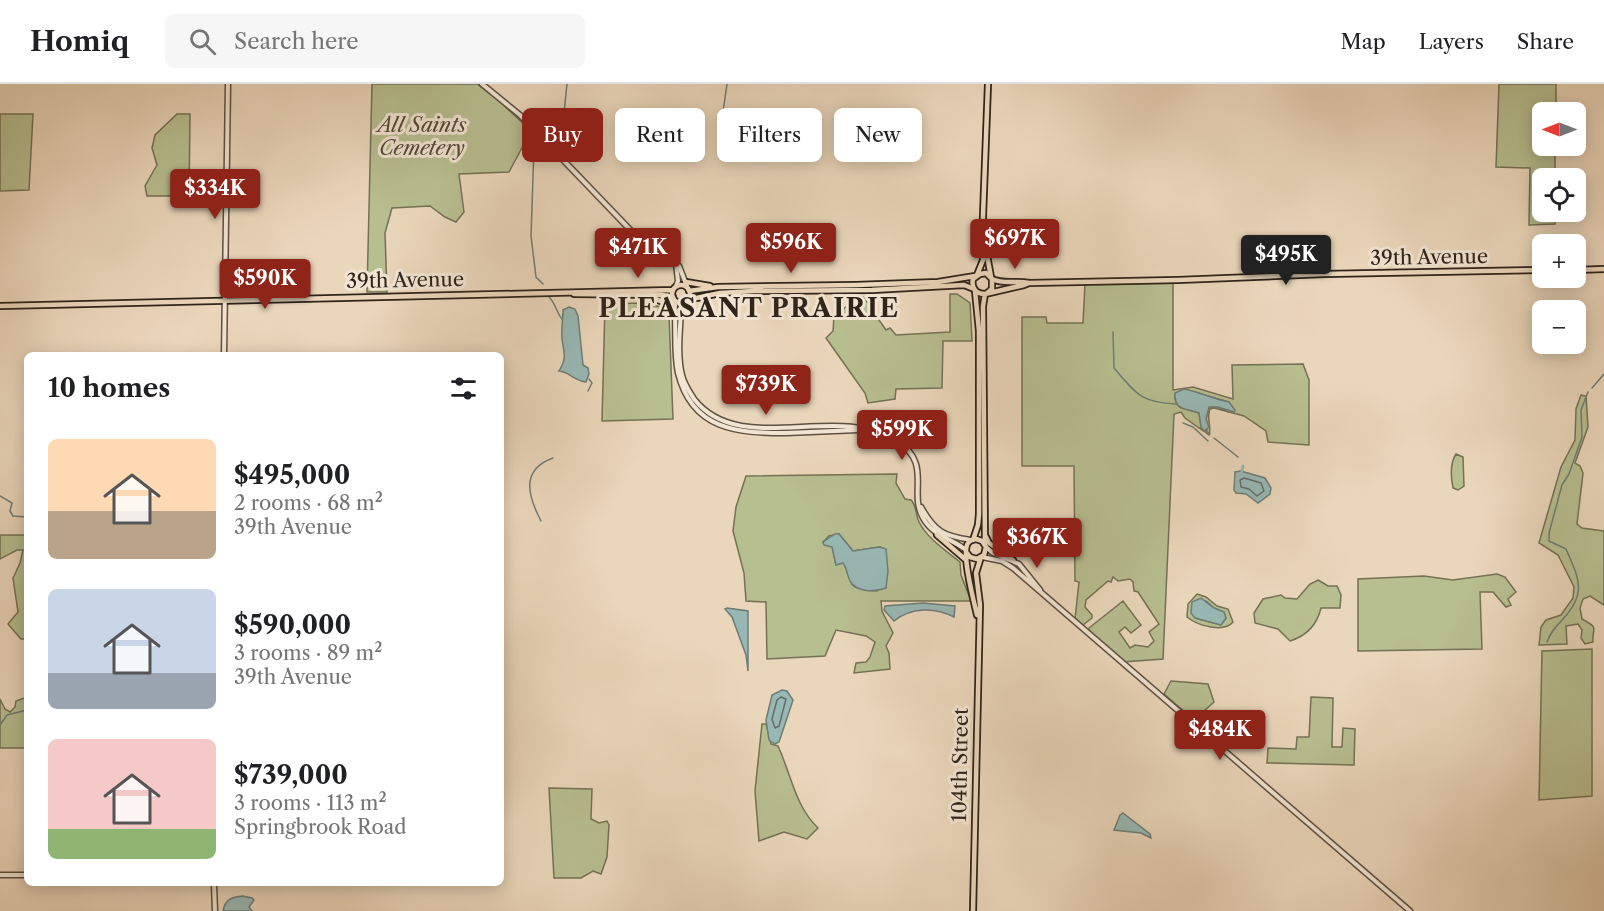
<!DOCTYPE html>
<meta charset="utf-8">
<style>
body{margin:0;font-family:"Libre Caslon Text",serif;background:#f6f6f6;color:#202124;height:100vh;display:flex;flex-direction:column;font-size:22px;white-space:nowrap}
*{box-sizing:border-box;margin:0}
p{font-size:20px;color:#757577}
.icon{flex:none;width:33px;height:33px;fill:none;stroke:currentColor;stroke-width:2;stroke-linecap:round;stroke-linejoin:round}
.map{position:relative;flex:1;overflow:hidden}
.details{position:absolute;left:24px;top:268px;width:480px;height:534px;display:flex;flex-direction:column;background:#fff;border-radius:9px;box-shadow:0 3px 15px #0003}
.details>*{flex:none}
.guide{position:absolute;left:522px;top:24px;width:570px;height:54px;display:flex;gap:12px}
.needle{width:39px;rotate:270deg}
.fabs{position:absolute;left:1532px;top:18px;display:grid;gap:12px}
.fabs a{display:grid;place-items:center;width:54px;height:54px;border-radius:9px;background:#fff;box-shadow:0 3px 15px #0003;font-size:30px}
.price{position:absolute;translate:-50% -51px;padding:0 14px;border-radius:6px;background:#8f2418;color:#fff;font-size:20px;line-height:39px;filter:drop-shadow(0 2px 3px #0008)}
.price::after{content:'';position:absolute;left:50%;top:36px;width:18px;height:14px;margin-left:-9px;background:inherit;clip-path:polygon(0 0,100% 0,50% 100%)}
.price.selected{background:#222;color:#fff}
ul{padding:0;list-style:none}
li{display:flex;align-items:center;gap:18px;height:150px;padding:0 24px}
li span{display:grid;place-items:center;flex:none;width:168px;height:120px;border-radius:9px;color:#555}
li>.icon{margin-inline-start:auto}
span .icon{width:72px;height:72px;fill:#fffc;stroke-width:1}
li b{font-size:26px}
h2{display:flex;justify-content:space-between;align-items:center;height:72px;padding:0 24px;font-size:26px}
.pill{padding:0 21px;border-radius:9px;background:#fff;box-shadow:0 3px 15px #0003;font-size:21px;line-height:54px}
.pill.selected{background:#8f2418;color:#fff}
header{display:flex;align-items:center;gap:36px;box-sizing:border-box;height:84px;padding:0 30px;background:#fff;border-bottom:2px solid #e0e0e0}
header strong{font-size:28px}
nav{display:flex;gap:33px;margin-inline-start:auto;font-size:21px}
.search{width:420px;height:54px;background:#f6f6f6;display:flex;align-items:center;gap:15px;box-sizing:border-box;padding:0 21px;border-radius:9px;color:#757577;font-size:22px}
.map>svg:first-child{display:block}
</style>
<header>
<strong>Homiq</strong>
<div class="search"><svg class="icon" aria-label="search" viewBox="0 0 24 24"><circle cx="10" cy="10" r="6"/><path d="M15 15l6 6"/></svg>Search here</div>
<nav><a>Map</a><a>Layers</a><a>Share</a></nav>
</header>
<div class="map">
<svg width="1604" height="827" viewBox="0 0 1604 827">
<rect width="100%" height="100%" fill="#ead6ba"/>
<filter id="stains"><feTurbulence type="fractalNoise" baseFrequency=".00333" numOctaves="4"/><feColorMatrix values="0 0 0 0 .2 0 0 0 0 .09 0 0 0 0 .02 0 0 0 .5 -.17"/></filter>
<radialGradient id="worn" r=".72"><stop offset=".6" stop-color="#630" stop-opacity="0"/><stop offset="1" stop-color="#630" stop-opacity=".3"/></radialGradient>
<path fill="#b7be90" stroke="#747155" stroke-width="1.5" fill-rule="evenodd" d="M372,0h105l18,13 36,34 -22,41 -50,2 5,38 -8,10 -11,-5 -15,-11 -38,2 -7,25 2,59h-20z
M1499,0h57v28h-14v34h13v32h-13v34h13v12l-26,1 1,-57 -34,-1z
M0,30h33l-4,76 -29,1z
M177,30h13l-1,82h-42l-2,-10 12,-21 -5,-17 3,-13z
M1173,196v110l20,-3 40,12 -1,-34 71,-1 6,16v65l-41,-3 -2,-11 -22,-15 -30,-8 -4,1c-4,9 2,17 -1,26l-5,-4 3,-1 -1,-11 3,-12h9l10,5 1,-10 -45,-13 -9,5c-1,17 11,14 24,19l3,17 -17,-12 -4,-6 -7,2 -11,245 -40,3 -34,-31v-3l34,-27 18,24 -10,8 -6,-6 -6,5 11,16 5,-3 13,2 6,-6 -5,-9 10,-8 -21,-32 -4,-1 -1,-9 -3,-3 -12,2 -5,-4 -2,5 -3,-1 -22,19 -1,7 7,8v3l-9,7 -8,-6 4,-37 -4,-1 -1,-115h-52v-149h24l1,6h36l2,-39z
M950,210h7l13,9 2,38h-29l-1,47 -46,1 -1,10 -27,4 -3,-10 -39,-55 7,-7 1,-15 13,-10 4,-9h12l18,22 -2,1 7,10 4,-2 6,7 54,-3z
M640,219l27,5 2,7 4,104 -71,2 3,-117z
M1581,311l5,1 2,31 -13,36 5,3 3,7 -6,51 5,4 22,3v74l-14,-9 -7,3 -3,9 2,11c18,10 10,7 11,23l-8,2 -4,-6 1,-8 -4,-6 -12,2 1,18 -28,1 2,-18 5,-7 15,-5 12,-17 1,-11 -16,-32 -19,-12 22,-76 14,-27 1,-31z
M1456,370l7,3 1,29 -6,4 -5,-2c-2,-10 -3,-25 3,-34z
M897,390l-1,9 9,16 6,1c6,6 4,14 8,22 8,16 26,28 41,40l1,13 10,26h-90l1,10 11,22 -7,13 3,7 1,16 -36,4 2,-10 10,-1 4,-5 5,-15 -9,-6 -30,-6 -11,26 -58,3 -1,-57 -20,-1 -2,-28 -11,-42 3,-24 10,-31zM839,450l14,17 27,-4 -3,44c-38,-4 -19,-7 -33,-28l-8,1 -4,-18 -9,-4 6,-6z
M0,451h27v104h-6l-13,-15 10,-12 -5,-34 7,-15 3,-13h-6l-17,9z
M1497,490l8,3 11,15 -8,7 3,6 -5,2 -13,-15h-13l2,57 -124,2v-72l66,-3 29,4z
M1318,496l10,6h9l4,9 -1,13h-19c-4,17 -15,28 -31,33l-12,-12 -23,-6 -1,-10 9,-14 18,-4 4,3 12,1 13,-15z
M1197,510l9,3 11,9 11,3 5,13c-9,11 -35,4 -46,-5l1,-13zM1206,517l8,7 10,4 2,6 -5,7 -26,-7z
M1592,565v147l-53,4 3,-149z
M1171,597l37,3 6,18 -11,10 -4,9 -5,-1 -30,-26z
M27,613v51h-27v-49l5,10 5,3 5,-5 1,-6z
M1311,613l22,1 -1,49h10l1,-19 12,1 -1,36 -87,-2 1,-15 28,1 1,-12h12z
M762,640h4l5,20 7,2c13,28 17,60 40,82l-11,11 -23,-7 -25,9 -4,-50z
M549,704l43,1 -1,30 8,4 8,-2 2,4 -2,32 -6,17 -8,-3 -12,7h-27z"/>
<path fill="#98b8b5" stroke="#6e7d77" stroke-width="1.5" d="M569,223l6,2 3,7 5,49 5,3 1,6 -3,8c-12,-1 -16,-10 -27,-11 8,-13 5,-18 3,-32 -1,-9 1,-20 1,-29z
M1184,305c16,3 29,10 45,13l6,8 -1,2 -16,-5h-9l-3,12 3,8 -5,4 -3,-4 -2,-14c-13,-5 -25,-2 -24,-20z
M1241,387l24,7 6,10 -1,6 -12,9 -12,-9 -10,-1 -2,-3 1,-18z
M835,450h4l14,17 27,-4 6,2 2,22 -2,17c-11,4 -29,5 -36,-7 -3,-6 -3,-13 -7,-18l-7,2 -4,-18 -8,-2 -1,-3z
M1201,514l13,10 10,4 2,6 -5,7 -26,-7 -4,-5 1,-11z
M923,519l32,3 -1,11c-19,-10 -43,-10 -60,4l-10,-11 1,-4z
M727,524l21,3v60l-2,-16 -14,-38 -7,-8z
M782,606l5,1 6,9 -14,42 -4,2 -6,-4 -3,-20 6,-25z
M1123,729l27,21 1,4 -10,-5 -27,-3 6,-15z
M243,812l9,2 2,2 -5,7 3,4h-29c2,-12 9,-14 20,-15z"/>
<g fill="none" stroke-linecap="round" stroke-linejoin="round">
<path stroke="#646e68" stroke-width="1.5" d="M1244,394l17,5 3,8 -7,5 -8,-7 -8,-2 -1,-7z
M781,613l5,2 -7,27 -4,2 -3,-9 5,-19z"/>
<path stroke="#6e7d77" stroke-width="1.5" d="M550,42l14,-13 3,-29
M721,42l6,-42
M534,63l-3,89 5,41 7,7
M549,213c7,7 7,15 13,22
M1113,248l1,36c23,26 25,34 62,36
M1592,304l12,-14
M588,307l4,-8 -3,-4
M1183,339l10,4 15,14
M1206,347l4,3
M1214,354l24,19
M0,412l12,7 -2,8 3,5 14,1
M541,437c-12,-23 -22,-51 12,-63
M1547,558c4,-11 9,-15 16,-23 25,-27 15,-42 3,-70l-17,-8v-8l13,-48 7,-11 13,-37 -1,-27 7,-18
M0,641l7,-10 20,-5"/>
<path stroke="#98b8b5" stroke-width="3" d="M1242,387l1,-5"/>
<g stroke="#5e5042" stroke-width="7">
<path id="minor" d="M482,0l38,31 119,124 25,15 15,12 9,23
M676,202l2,-5 -2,-17
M674,215c3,24 -1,50 4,74 14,57 59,60 108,60 25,-1 49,-2 73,-3
M685,218l-4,9c-1,20 -4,44 1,64 2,9 7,16 12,24 46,59 143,3 203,42 36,23 11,51 26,77 11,19 28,20 43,32
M224,272l4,-272
M921,423c14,25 23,29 50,33
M986,463l7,6 26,11 21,26
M982,473l20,4 11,7 397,343
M0,791h27
M214,800l1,27"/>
</g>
<g stroke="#30241a" stroke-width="8">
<path id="major" d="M984,155l7,38
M1575,186l29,-1
M977,191l6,-15 -1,-18 6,-158
M992,195c13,6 24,1 37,4l149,-3 146,-6 218,-4
M686,198l24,4
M672 210a9 9 0 1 1 18 0a9 9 0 1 1-18 0Z
M689,207l29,-4 138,-2 82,-3 37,-6
M987,209l5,-4v-10l-6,-6 -6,1 -7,5c-2,9 3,15 12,15l39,-9 5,-2
M574,210l88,1 11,2
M649,213l26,9
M687,216l33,-7 34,-2 118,-1 92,-5 10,4
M0,222l673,-16
M937,451l29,25
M986,453l3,6 24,17
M973,456l5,-15 1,-11v-183l-4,-40
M985,460l-2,-238 2,-12
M966,468l4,5 7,2 7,-4 2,-8 -4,-6 -6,-2c-4,1 -6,1 -8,4 -7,10 6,59 9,72
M973,827l7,-306 -4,-32 5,-16"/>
</g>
<use href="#minor" stroke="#f1e4d2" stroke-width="4"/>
<use href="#major" stroke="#ead6ba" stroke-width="4.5"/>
</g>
<g text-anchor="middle" stroke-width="6" stroke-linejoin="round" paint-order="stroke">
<g font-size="20" font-style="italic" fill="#524a38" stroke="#f1e4d2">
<text x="422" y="48">All Saints<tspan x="422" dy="23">Cemetery</tspan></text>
</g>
<g font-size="20" fill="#30241a" stroke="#f1e4d2">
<text transform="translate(1429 173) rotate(-1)" y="7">39th Avenue</text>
<text transform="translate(405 196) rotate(-1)" y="7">39th Avenue</text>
<text transform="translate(960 681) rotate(-89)" y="7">104th Street</text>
</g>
<g font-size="26" font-weight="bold" letter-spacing="1.5" fill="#30241a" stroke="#f1e4d2">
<text x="749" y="233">PLEASANT PRAIRIE</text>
</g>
</g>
<rect width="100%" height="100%" filter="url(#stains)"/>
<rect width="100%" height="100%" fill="url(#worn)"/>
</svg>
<div class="fabs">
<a><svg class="needle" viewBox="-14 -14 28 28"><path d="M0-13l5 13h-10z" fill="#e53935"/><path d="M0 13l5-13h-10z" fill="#757577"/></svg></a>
<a><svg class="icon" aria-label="locate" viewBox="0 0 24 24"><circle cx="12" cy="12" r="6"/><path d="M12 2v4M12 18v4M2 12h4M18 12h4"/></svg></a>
<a>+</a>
<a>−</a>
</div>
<b class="price" style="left:215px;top:136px">$334K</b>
<b class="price" style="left:1015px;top:186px">$697K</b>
<b class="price" style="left:791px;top:190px">$596K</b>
<b class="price" style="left:638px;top:195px">$471K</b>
<b class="price selected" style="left:1286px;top:202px">$495K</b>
<b class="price" style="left:265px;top:226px">$590K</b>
<b class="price" style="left:766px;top:332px">$739K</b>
<b class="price" style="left:902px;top:377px">$599K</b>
<b class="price" style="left:1037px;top:485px">$367K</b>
<b class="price" style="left:1220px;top:677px">$484K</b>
<div class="guide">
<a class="pill selected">Buy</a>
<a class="pill">Rent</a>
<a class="pill">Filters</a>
<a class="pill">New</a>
</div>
<section class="details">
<h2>10 homes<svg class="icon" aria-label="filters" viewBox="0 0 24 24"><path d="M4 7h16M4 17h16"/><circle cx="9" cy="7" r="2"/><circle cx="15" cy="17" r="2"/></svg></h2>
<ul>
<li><span style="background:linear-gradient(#ffd9b3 60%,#b9a48a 0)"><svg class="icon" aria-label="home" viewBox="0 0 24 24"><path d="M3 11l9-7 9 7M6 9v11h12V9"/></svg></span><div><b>$495,000</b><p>2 rooms · 68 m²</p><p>39th Avenue</p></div></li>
<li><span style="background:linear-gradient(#c9d6e8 70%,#9aa5b1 0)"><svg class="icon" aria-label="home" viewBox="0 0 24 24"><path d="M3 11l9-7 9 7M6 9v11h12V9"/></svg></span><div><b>$590,000</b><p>3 rooms · 89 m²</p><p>39th Avenue</p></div></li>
<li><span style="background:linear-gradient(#f6c9c9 75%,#8fb573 0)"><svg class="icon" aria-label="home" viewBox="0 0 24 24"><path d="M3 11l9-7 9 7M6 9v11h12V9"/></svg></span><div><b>$739,000</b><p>3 rooms · 113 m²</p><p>Springbrook Road</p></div></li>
</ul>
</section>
</div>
